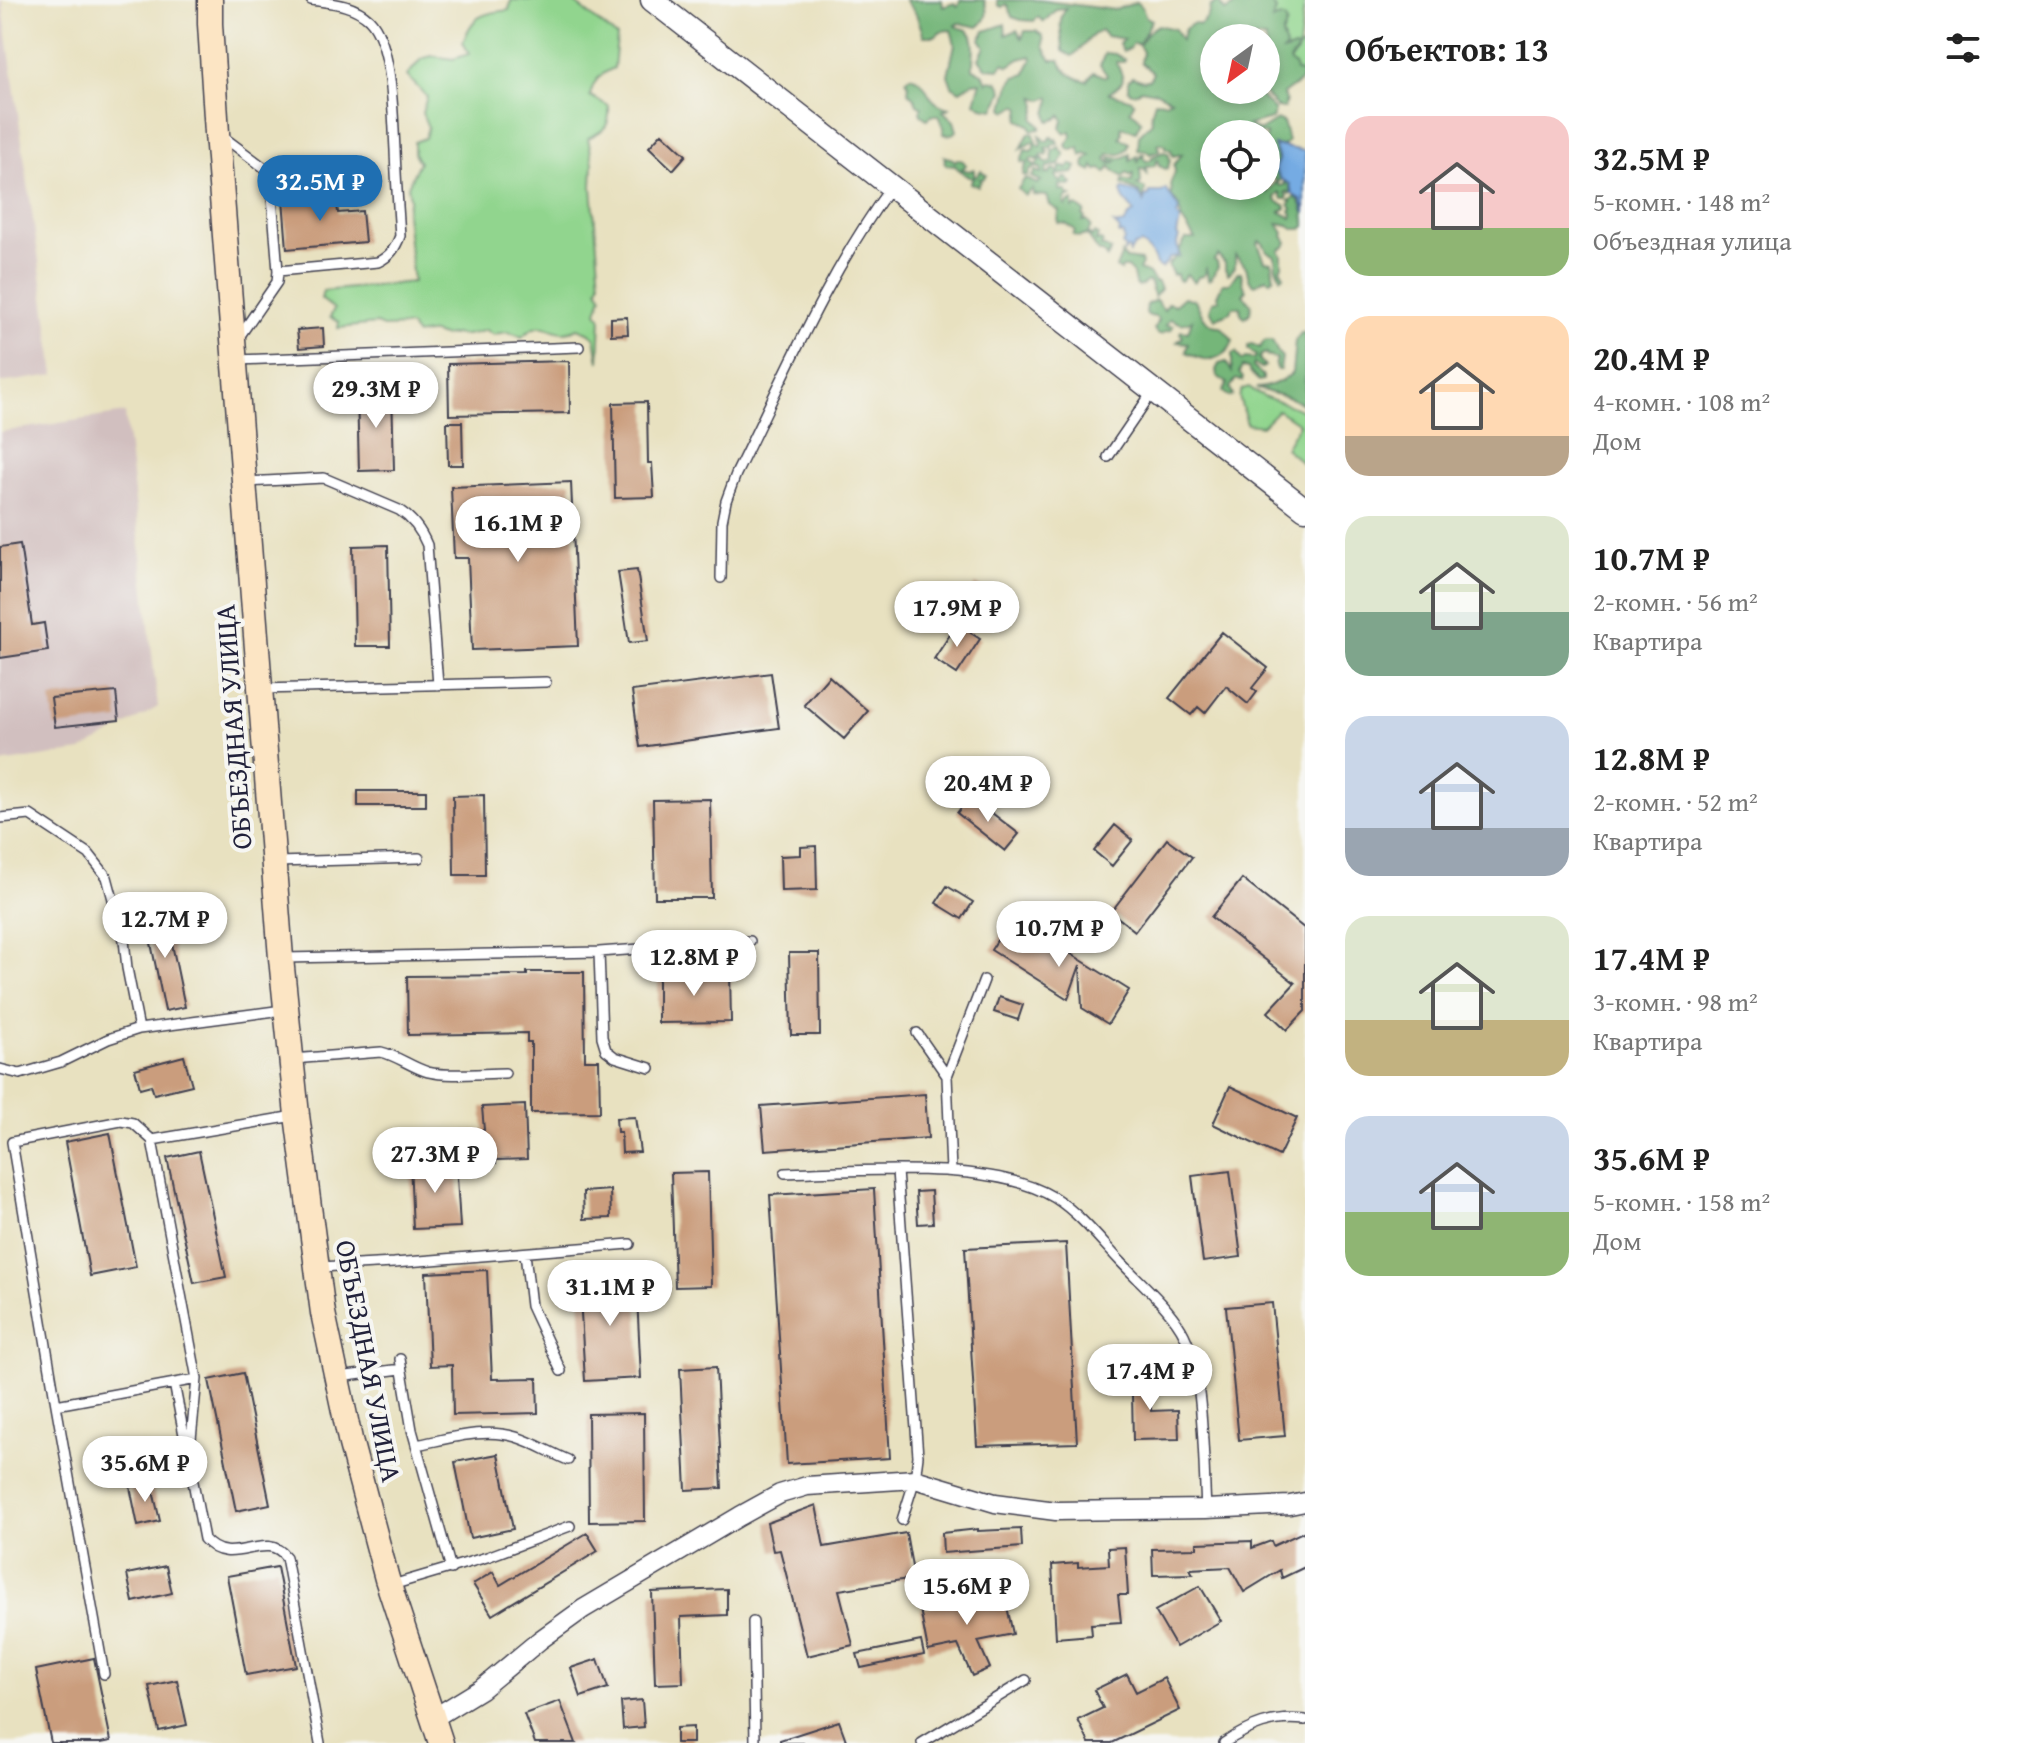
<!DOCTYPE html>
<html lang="ru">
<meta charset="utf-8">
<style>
body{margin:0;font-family:"Gentium Book Plus",serif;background:#f6f6f6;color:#222;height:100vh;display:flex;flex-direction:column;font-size:30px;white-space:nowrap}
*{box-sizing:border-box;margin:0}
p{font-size:26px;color:#767676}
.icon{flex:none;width:44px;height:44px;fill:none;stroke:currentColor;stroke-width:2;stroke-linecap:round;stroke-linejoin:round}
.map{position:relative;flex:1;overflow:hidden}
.drawer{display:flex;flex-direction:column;background:#fff;width:720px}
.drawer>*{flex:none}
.needle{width:52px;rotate:213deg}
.fabs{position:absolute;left:1200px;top:24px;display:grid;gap:16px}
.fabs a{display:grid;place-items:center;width:80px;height:80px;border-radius:50%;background:#fff;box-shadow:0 4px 12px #0003;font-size:40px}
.price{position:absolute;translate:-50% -68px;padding:0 18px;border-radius:28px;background:#fff;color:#222;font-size:26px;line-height:52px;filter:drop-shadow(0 2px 4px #0008)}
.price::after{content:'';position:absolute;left:50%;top:48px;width:24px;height:18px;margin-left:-12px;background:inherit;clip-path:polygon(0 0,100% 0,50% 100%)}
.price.current{background:#1f6fb2;color:#fff}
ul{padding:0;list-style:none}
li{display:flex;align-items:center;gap:24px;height:200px;padding:0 40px}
li span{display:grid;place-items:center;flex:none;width:224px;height:160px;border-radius:24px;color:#555}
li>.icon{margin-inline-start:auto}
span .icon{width:96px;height:96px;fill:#fffc;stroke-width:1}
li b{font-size:34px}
h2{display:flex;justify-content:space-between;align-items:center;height:96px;padding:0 40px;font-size:34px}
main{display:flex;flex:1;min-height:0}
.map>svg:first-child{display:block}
</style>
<main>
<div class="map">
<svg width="1305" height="1743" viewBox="0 0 1305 1743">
<rect width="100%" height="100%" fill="#f6f6f2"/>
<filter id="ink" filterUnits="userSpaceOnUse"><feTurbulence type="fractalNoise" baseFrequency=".0125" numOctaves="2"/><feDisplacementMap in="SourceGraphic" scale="16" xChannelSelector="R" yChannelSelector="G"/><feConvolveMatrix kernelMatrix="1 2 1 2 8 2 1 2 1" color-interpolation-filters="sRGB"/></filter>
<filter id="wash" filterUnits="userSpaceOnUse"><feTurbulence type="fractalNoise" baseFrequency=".006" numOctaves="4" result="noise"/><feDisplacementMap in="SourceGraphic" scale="32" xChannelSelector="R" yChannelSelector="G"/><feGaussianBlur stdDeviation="1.8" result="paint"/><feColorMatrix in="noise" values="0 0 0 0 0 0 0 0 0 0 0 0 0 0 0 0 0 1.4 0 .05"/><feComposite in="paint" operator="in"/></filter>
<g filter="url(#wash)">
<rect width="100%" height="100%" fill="#e8e1c0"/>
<path fill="#d1bfbf" d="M0,0h2l53,375 -55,8z
M125,413l33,294 -77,44 -81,12v-331z"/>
<path fill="#91d58e" stroke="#5a7c64" stroke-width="2" d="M511,0h60l46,37 -3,31c-14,6 -21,13 -24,28l19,10c1,20 -3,24 -21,32l5,25 -1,24 8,96 -2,5 4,8 -5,16 4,5 -2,45 -4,-25 -7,-5 -10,-4c-27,14 -31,-16 -56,9 -11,-6 -17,-6 -29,-2l-7,-5c-10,3 -22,7 -32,4 -9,3 -13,2 -21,-1 -5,-1 -12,1 -17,2l-6,-9 -27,1 -7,-3 -38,4 1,-6 -9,-5 4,-8 -13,-10 2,-8 90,-9 -7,-69 4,-14 -2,-13 11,-24 -5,-9v-11l11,-4 3,-11 -6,-14 5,-16 -20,-21 14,-17 11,-3 21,3 16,-5 -6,-12c10,-28 19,-28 46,-32z
M1271,0h34l-6,48 6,-3v32l-4,-5 -5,-1 -7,-8 1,-3 7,-7 -2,-5 -13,4 2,-12 -2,-4 5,-13 -15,-1 4,-12 -6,-8z
M1249,387c16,14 38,14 56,26v52l-20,-17 14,-24 -21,-14 -16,16 -15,-2 -8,-27 3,-8z"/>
<path fill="#74b679" stroke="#4b6c5a" stroke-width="2" fill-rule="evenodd" d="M905,0h37l1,7 11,-4 4,3 2,-6h24c4,12 4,19 -6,27l-19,-4 -4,3c3,2 8,2 12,4 11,6 5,29 6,39l10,4 4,10 2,-3 10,2 4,8 -4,11 -5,8 -12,-2 -7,-5 6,-20 -9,1 -12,8 -8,-5 -4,-11 7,-31 -4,-14 -10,1 -6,5h-11l-8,-22z
M997,0h41l77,10 22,-8 5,5 4,10 6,3 -13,24 2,-1c3,-8 10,-14 17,-18l17,4 6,11 4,-11 9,-6 5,2c6,-4 11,-10 11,-18l8,-6 7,10 19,-11 4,5 2,-5h21l-1,2 6,8 -4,10 8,-3 4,1 3,5 -5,13 4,11 -3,5 12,-4 4,1 -9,11v2l5,4 1,5 5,1 2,4 -2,5 -18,13 3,6 -2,8 -8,-1 -14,-17 -3,5 16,16 -3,8 -24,6 11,6 18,-11 5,1c4,6 4,14 6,21l-6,4 -8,-1 4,15 -3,9 6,11 -3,2 -12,-10v-38h-52v52h50l3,7 9,-11 4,4 5,-1 -1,-4 5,3 2,9 -2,1 -2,-3 -2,2 2,3v3h-5l-2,-6 -5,4 2,5 8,3 1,3 -6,4 12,6 1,-3 -3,-4 2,-2 -3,-5 2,-2 -2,-1 6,-4c9,6 10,19 10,29l-3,3h-8l-5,-4 -11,-2 6,10 -1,3 4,6 -2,5 -5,2 -1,2 3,4v10l-2,4 4,7 -3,2 -5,-10 -1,-12 -8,-5 -4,-8 -4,-2 -1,3 7,17 6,1c3,6 1,10 3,15l-4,4 -4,-3 -11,7c-9,-5 -6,-10 -9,-18 -3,-4 -8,-9 -11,-12v12l-5,6 -2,1 -3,-5v-6l-7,-8 -4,5 3,2 1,5 -7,12 -3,1 -2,-11 -3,7 -5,1 -3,5h-2l-6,-8 -6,7 -3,-1 -1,-6 -4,1 -5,-10 7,-7 5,-1 -1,-6 7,-12h9l-14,-21 -1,-11 -8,-10 -1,-15 4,-10 -1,-7 8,-11 -9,2 -2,-6 -6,-2v-3l-4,-2 -3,1 1,7 -9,3 -3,-3 -9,-1 1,-15 13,-13 -1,-8 4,-13 10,1 6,-3 -14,-7 -16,-3 -4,3 -6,1 -3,-4v-8l4,-4 12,4 6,-2 3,-6 -12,-11 2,-10 -5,-8 -5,-1 -3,5 -7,3 -4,-7 5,-5 -18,-3 -5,-6c-12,5 -18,19 -29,26l-9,-5c0,-17 -7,-28 3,-43l-10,1 -12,13 -6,-5 -4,4 -13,-1 -9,-3 -4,-11 -2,-2 -4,3 -4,-2zM1266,38v52h-52v-52z
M1005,24l1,11 11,-5 5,8 3,-7h11l7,5 1,11 7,13h8c3,2 3,5 5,8 5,7 15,12 23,13l7,-9 12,5 1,-2 -7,-10 5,-12 10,1 10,6 -1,2h-8c10,20 10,18 -7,31l23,7 2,3 -4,7 7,5 4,6 -5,10 -15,-4 1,7 -2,3 9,6 -1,5 -7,6h-12l-3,5 4,4h4l3,-2h-6l-1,-4 12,1 8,-4v7l7,-5 1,7 3,-9h3l-1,3 3,4 5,-1 1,-3 11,-5 5,1 2,7 -2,8 -3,1 -6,-3 -1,-6h-2l-1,6 -9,1 1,7 -4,-5h-3l1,14 -5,2 10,4 -3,11 -4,-8 -17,-8 1,-4 9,2 1,-8 -3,2 -3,-3 -4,4 -10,-7 -2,-4 -5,7 -5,-4 -4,1 -3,-4 -2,5 -7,-2c-3,-7 2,-10 6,-13l-6,-2 -3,2 -3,-9 -7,3 -4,-1 -2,-4 6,-9 -1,-5 -6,2 -4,-5 2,-8 -2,-5 -5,4 -7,2c-5,-12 3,-14 1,-24l-8,3 -7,-3 2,10 -3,12 7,8 -1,2 -8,1 -2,-5 -11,-5 2,-12 -4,-3 -10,6 -3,-3 6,-24 5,-7 11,-3 2,-7 4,-7 -1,-4 -11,3 -11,7 -6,-3 -4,6 -12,-1 -8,-9 6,-12 -5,-8 5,-8z
M910,76c23,6 11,25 39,32l-6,3 11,10 3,10c-5,4 -8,4 -14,3v-7l-5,-12h-5l-6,4 -6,-4 -1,-4 2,-4 -5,-3 -2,-5 -7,-7 1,-7 -3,-5z
M1029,133l5,1 3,11 4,1 1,-2 -3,-10 6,7h3l2,-4h2l1,3 3,-1 2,4 -6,2 -1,4 -3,-2 -3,1 3,4 -1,4 -3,-2 -7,6 -5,-2 -2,3 6,6 -7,4 -1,5 -5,-1 1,-6 3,-6 -6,-1 4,-12 6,1 3,-3v-5l-2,-1 -11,7z
M1059,147l6,8 -6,10 -12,2 -2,7h5l1,-4 4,-1 2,3h2l1,-5h5l2,2 4,-5 6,3 -4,6 -17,2 2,5 4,2 2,-4h3l5,6 -2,2 -11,-1 2,6h6v4l4,1 -5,2 -2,6 2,2 3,-4 4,-1v7l4,-2 8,6 -2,4 2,2 -2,3h4l4,5 -3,7 4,4 3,-4 3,2 -2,6 5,-1 2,2 -2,5h4l6,4 -4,7 -4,-6h-4l-12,-17 -8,2 -6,-2 2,-5 -9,-6 -8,-1 1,-12 -9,-6 -3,-9 -14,-1v-6l-8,7 -7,-7 7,-11 12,6 4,-3 -9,-4 3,-6 6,2v-5h-3l-2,-2 3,-5 4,-3 3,5 7,-1 -1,-11z
M944,156l9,3 2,3 2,-3 6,2 3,4 -4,4 7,2 5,-2v7l4,-1 3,-5 5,5 -3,4h-3l1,2 -3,5 -8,-3 3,-5 -8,-3 -10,-9 -9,-1 -2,-3 1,-2z
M1122,253l3,6 16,2 1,3 -3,6 10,4 6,8h3l3,7 -7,8 -2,-5 -1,-8 -3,-3 -9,6 -4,-3 -2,-10 -6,-6h-5l-1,3 -5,-3z
M1241,272l2,11 3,7 -3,5 8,9 -1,9 -5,5 -4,-5 -1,-6h-7l-3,5 -15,7 -5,-9 3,-8 6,-3 -2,-3 6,-13h7l7,-10z
M1184,297l11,3c6,12 10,27 26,26l12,14c-3,9 -5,11 -13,16 -13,7 -21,2 -34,-4l2,-9 -11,-1 6,-5 -3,-4 1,-2 7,1 4,-12c-10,6 -12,3 -22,-1l-5,6 8,1 -2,4 -5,1 -4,3h-5l-3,-5 4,-9 -2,-3 -6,-1 -4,-2 1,-10 9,-4 8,10 5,-7 6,2z
M1305,332v74c-15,-11 -32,-11 -49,-18 11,0 28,-7 36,-15l3,-32 6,-8z
M1267,340h5l6,13 4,4 -2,13h-3l-2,-4 2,-7 -10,-3 -1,-3 -5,2 -2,4 6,7 -3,2 -8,-4 -1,3 10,9v4l-4,1 -9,-8 -2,-5 -6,-1 -3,6 4,5 -1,3 -6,-2 -6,9 3,7 -3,2 -7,-5 4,-9 -10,-7 -1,-6 3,-6 7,-2 6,10v-18l4,-2 6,9 3,-3 9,1 2,-3 -8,-7v-4l4,-1 8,4 4,-7z"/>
<path fill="#75abe3" stroke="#4c668f" stroke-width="2" d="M1274,145l31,6v62l-4,-13 -9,-6 -2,-10 -9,-5 -6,-10 4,-9z
M1123,189l16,5 5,8 1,-5 4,-1 1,-4h12l4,-3 13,20 -2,7 3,4 -3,15 2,2 -2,6 2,13c-11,-1 -12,7 -17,12l-6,-3c-2,-10 -7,-16 -15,-21l-7,2 -4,7 -2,-5 -4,3 1,-4 -3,-3 2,-4 -1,-6h-4l1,-4 -6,-6 4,1 7,-1 2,-6 7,-6c-5,-9 -11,-9 -13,-21z"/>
<g id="blocks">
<path fill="#ca9d7d" d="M662,133l24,22 -13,15 -24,-23z
M336,195l2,18 24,-2 3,31 -78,7 -4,-50z
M627,317l1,17 -17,1v-17z
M323,328l1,18 -25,2 -2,-18z
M569,361l1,52 -121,2 -1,-51z
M392,390l2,80 -35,1 -2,-80z
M647,402l1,61h4l2,34 -39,1 -2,-95z
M447,422h15l1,43h-15z
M571,482l7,164 -106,4 -4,-92h-14l-3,-71z
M20,544l12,81 12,-2 4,28 -48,7v-111z
M388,545l2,101h-35l-2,-100z
M637,570l11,71 -19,2 -11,-71z
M976,584l32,21 -8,13 -32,-21z
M957,624l23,15 -23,35 -23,-15z
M1222,632l46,36 -16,20 5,4 -9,12 -22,-18 -21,27 -7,-6 -7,8 -22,-17z
M771,673l8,55 -139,19 -8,-56z
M829,676l39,35 -24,28 -40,-34z
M116,692l3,28 -64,7 -4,-29z
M358,791h68v15h-68z
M484,795l1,80h-31l-1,-79z
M970,796l49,38 -14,17 -48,-38z
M710,799l2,99h-57l-2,-98z
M1115,825l18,15 -21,26 -18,-15z
M1167,839l25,18 -57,74 -24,-19z
M816,846l1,44 -36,1 -1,-35 21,-1v-8z
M1242,879l63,50v82l-18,19 -19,-18 27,-29 -84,-66z
M947,886l26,16 -11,17 -26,-16z
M165,910l20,97 -20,4 -20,-97z
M1012,917l117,73 -21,34 -26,-16 -2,-43 -12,34 -77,-49z
M789,953h30l1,82h-29z
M527,972h57l1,88h14l1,52 -69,1v-71h-4v-9l-119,2 -1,-59 120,-1z
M730,972l1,50 -73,1v-50z
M999,997l24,8 -5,15 -24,-8z
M184,1056l8,29 -38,9 -3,-9 -11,3 -5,-19z
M1230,1086l67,32 -18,38 -66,-32z
M925,1094l3,44 -163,12 -4,-44z
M525,1105l2,54 -31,1v3l-29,2 -2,-34 19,-1 -2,-23z
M635,1117l5,35 -18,1 -1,-21h-4l-1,-14z
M110,1133l26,134 -46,9 -25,-134z
M199,1151l27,126 -32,6 -27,-125z
M456,1160l4,67 -47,2 -3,-67z
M1230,1171l11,86 -38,5 -11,-86z
M708,1172l3,114 -36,1 -4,-114z
M874,1189l16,269 -103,6 -17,-269z
M610,1190l1,28 -27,1 -1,-27z
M931,1191l2,32 -15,1 -2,-32z
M1066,1243l11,200 -100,3 -12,-198z
M487,1270l5,109 45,-1 1,35 -85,2 -1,-50 -22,1 -4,-93z
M636,1276l5,102 -56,3 -6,-102z
M1272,1303l13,133 -46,4 -13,-133z
M716,1367l6,121 -36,2 -6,-121z
M1150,1370l1,41 27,-1 1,29 -46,1 -1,-46h-3l-1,-23z
M243,1373l27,131 -34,7 -27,-131z
M644,1413l1,108 -56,1 -1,-108z
M498,1454l15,75 -43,9 -15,-76z
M151,1482l9,39 -22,5 -8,-39z
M816,1505l8,42 82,-14 8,45 -75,12 14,55 -46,11 -27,-106 -7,1 -6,-28z
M978,1529v2l43,-2 1,18 -79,6 -1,-20z
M1305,1531v36l-23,11 -2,-8 -36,22 -14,-25 -40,2 3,5 -40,1 -1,-26 45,-1v-5l55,-2v7l19,-7 2,5z
M587,1533l11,18 -106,64 -19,-31 20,-12 7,13z
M1125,1547l3,48h-10l3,27 -30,2 1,11 -36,3 -4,-73 26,-2v4l31,-2 -1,-17z
M166,1566l6,27 -39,9 -6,-28z
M277,1567l19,99 -50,9 -19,-99z
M1200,1586l21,35 -45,26 -21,-36z
M727,1589v26l-46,2 2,66 -28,1 -3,-92z
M1004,1593l9,41 -35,7 12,27 -18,8 -14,-31 -30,6 -8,-42z
M921,1641l3,14 -63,13 -4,-14z
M94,1658l17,83 -10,2h-50l-15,-73z
M598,1659l10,29 -27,9 -10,-29z
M1127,1674l9,18 28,-14 16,32 -68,33h-23l-11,-23 25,-12 -9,-18z
M177,1680l10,45 -28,6 -10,-45z
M642,1700l2,27 -21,2 -2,-27z
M560,1701l16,42h-41l-11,-29z
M839,1721l8,22h-67v-3z
M693,1727v16h-17v-15z"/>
</g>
</g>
<g filter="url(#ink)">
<use href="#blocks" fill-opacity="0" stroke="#403f4f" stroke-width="2"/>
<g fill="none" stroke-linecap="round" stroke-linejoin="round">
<g stroke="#403f4f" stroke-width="12">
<path id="service" d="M222,136l48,36 8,99 -1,11 -38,55
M278,271l100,-9c12,-6 17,-13 22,-26 -2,-29 -4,-57 -5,-86 -2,-33 -2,-107 -26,-131 -16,-15 -38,-16 -58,-19
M236,360l343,-13
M1108,457l45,-66
M245,482l79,-4 75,32c14,9 22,20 28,35l11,140
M721,578l1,-57 4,-20 10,-27c48,-97 91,-199 155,-287
M260,689l286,-7
M0,818l30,-3 59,39 18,23 17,63 3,28 12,61
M276,862l143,-4
M599,952l3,85 4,13 9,7 35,11
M284,958l315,-6 151,-11
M917,1033l30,43
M292,1059l89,-7c17,4 30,15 47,20 20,5 55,1 77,1
M0,1069l20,5 41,-12 47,-23 31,-10 144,-19
M152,1140l-19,-17 -12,-2 -109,21 44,263 141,-26
M897,1171l21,285 -3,23 -13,41
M951,1171l-4,-95 37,-96
M785,1173c73,-2 208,-14 270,25 25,16 45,42 65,63 21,22 46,43 61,68 24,40 22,132 25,180
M525,1253l6,53 30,65
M320,1267l74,-4 236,-19
M400,1359l12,71 39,139
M339,1377l62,-8
M174,1383l30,156c27,32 61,-11 82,18l34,186
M56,1405l48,269
M416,1445c32,-6 68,-18 100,-8 17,5 35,16 52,23
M189,1459l8,-80 -45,-239 142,-24
M392,1585l95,-28 83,-31
M753,1622l2,121
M922,1743l104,-63
M1224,1743c26,-17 49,-27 81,-23"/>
</g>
<g stroke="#403f4f" stroke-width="21">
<path id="minor" d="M432,1719l49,-30 59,-49 43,-31 157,-93 40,-22 27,-8 108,-7 80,24 61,8 150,-2 84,-4 15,-3"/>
</g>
<g stroke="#403f4f" stroke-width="25">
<path id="tertiary" d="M652,0l653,509"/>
</g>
<g stroke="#403f4f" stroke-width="27">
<path id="secondary" d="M210,0v24l7,109 64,825 16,157 20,153 6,45 28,131 36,135 54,164"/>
</g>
<use href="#service" stroke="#fff" stroke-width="9"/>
<use href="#minor" stroke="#fff" stroke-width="18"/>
<use href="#tertiary" stroke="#fff" stroke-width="22"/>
<use href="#secondary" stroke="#fce5c4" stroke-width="24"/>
</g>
</g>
<g text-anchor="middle" stroke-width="8" stroke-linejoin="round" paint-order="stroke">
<g font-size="28" fill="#22223b" stroke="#f6f6f2">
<text transform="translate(233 727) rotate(-94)" y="10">ОБЪЕЗДНАЯ УЛИЦА</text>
<text transform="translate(369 1361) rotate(79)" y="10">ОБЪЕЗДНАЯ УЛИЦА</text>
</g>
</g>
</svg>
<div class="fabs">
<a><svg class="needle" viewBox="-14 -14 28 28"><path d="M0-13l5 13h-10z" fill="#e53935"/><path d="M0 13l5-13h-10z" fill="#767676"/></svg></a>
<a><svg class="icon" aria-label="locate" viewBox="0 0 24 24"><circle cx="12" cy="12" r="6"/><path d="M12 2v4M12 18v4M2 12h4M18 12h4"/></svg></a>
</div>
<b class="price current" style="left:320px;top:223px">32.5M ₽</b>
<b class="price" style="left:376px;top:430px">29.3M ₽</b>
<b class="price" style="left:518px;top:564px">16.1M ₽</b>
<b class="price" style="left:957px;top:649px">17.9M ₽</b>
<b class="price" style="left:988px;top:824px">20.4M ₽</b>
<b class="price" style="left:165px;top:960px">12.7M ₽</b>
<b class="price" style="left:1059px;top:969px">10.7M ₽</b>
<b class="price" style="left:694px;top:998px">12.8M ₽</b>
<b class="price" style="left:435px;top:1195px">27.3M ₽</b>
<b class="price" style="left:610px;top:1328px">31.1M ₽</b>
<b class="price" style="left:1150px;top:1412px">17.4M ₽</b>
<b class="price" style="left:145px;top:1504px">35.6M ₽</b>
<b class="price" style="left:967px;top:1627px">15.6M ₽</b>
</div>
<section class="drawer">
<h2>Объектов: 13<svg class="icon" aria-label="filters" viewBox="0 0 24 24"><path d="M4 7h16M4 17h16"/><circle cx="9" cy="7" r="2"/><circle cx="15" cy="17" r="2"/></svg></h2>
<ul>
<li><span style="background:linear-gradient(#f6c9c9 70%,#8fb573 0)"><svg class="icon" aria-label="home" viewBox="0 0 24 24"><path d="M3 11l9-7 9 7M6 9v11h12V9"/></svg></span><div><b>32.5M ₽</b><p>5-комн. · 148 m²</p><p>Объездная улица</p></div></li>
<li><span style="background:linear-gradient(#ffd9b3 75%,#b9a48a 0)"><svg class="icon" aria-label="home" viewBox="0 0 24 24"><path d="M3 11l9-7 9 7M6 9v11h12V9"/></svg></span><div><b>20.4M ₽</b><p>4-комн. · 108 m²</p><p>Дом</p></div></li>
<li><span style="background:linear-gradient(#dfe7d0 60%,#7fa58c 0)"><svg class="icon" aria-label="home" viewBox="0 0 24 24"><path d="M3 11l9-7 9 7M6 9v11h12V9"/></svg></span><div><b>10.7M ₽</b><p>2-комн. · 56 m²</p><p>Квартира</p></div></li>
<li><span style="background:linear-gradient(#c9d6e8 70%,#9aa5b1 0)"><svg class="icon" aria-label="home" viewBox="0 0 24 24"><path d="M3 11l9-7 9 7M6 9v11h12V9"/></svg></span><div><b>12.8M ₽</b><p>2-комн. · 52 m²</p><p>Квартира</p></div></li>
<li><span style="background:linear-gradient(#dfe7d0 65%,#c2b280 0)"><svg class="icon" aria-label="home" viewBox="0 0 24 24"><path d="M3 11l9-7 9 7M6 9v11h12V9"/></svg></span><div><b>17.4M ₽</b><p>3-комн. · 98 m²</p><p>Квартира</p></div></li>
<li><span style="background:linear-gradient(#c9d6e8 60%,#8fb573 0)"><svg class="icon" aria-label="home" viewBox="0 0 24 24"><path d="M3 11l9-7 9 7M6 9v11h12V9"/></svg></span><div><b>35.6M ₽</b><p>5-комн. · 158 m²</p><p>Дом</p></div></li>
</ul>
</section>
</main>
